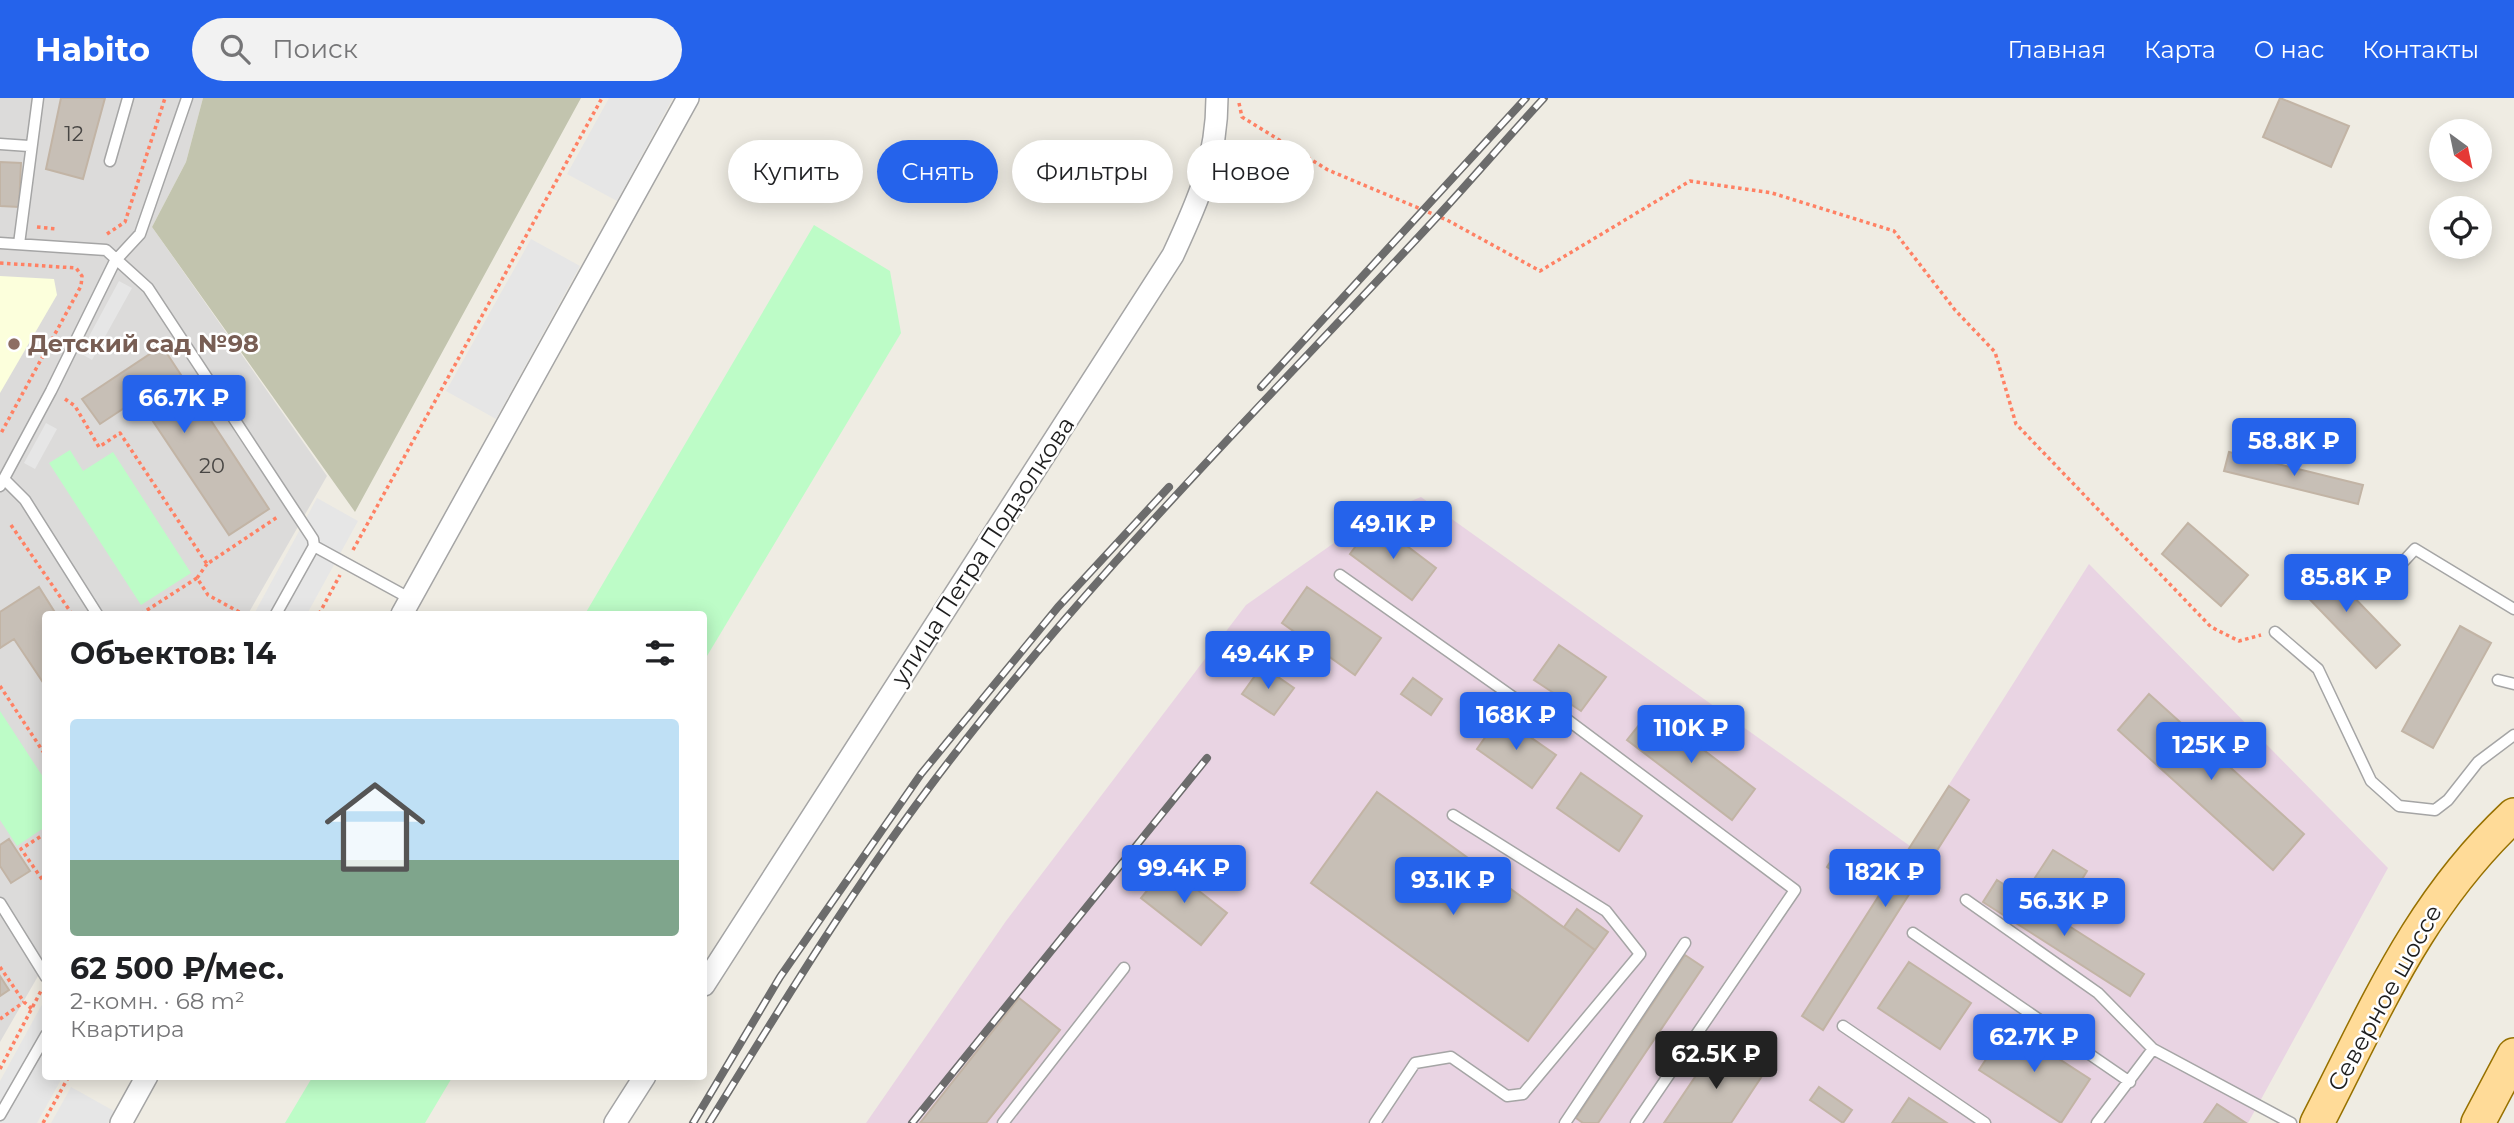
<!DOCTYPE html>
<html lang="ru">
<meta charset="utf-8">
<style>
body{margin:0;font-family:Montserrat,sans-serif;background:#f2f2f2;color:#202124;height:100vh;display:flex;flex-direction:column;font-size:26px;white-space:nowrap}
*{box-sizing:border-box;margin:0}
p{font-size:23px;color:#757577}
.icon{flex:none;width:38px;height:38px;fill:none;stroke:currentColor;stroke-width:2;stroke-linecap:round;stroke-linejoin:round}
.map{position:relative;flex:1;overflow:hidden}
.sheet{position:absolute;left:42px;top:513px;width:665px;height:469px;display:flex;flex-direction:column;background:#fff;border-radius:7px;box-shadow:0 4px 18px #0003}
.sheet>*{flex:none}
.guide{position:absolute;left:728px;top:42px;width:665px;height:63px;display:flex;gap:14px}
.needle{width:46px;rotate:147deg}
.tools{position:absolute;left:2429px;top:21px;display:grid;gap:14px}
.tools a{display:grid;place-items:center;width:63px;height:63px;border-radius:50%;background:#fff;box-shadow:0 4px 18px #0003;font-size:35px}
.price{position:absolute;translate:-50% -60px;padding:0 16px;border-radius:7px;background:#2563eb;color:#fff;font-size:23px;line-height:46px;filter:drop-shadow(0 2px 4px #0008)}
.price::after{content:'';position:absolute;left:50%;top:42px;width:21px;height:16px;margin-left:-10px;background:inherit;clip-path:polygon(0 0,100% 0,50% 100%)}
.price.active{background:#222;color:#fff}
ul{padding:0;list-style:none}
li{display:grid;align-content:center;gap:14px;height:371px;padding:0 28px}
li span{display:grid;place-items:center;height:217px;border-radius:7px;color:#555}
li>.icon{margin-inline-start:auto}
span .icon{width:126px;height:126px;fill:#fffc;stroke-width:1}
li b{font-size:30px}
h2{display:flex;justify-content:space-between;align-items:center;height:84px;padding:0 28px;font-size:30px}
.tag{padding:0 24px;border-radius:32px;background:#fff;box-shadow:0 4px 18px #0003;font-size:24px;line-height:63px}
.tag.active{background:#2563eb;color:#fff}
header{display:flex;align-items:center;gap:42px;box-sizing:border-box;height:98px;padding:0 35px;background:#2563eb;color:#fff}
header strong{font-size:33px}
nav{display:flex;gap:38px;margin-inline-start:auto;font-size:24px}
.search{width:490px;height:63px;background:#f2f2f2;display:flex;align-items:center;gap:18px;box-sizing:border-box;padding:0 24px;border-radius:38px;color:#757577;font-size:26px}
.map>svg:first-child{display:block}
</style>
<header>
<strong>Habito</strong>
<div class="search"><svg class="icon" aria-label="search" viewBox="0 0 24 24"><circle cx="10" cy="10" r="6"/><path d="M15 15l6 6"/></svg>Поиск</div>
<nav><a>Главная</a><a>Карта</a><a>О нас</a><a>Контакты</a></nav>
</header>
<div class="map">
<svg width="2514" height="1025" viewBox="0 0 2514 1025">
<rect width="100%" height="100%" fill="#efece3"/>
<path fill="#dcdbda" d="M0,0h203l-17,64 -34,65 175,249 -79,138h-202l-1,350 -45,78z"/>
<path fill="#e9d4e3" d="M1421,399l489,349 179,-282 299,304 -140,255h-1382l140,-202 240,-316 125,-88z"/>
<path fill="#fcffdc" d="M0,178l54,3 3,16 -57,98z"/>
<path fill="#c2c4ae" d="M203,0h378l-226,414 -203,-285 34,-65z"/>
<path fill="#bdfcc7" d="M814,127l76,46 11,62 -197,328v-47h-119z
M70,352l13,21 30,-19 78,121 -50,32 -92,-142z
M0,613l45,69v47l-28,19 -17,-26z
M313,978h140l-28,47h-140z"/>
<path fill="#e6e6e6" d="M609,0h64l-56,103 -50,-27z
M531,141l49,27 -84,153 -50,-28z
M119,183l13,7 -40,72 -12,-7z
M46,325l11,6 -22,40 -11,-6z
M317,400l41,23 -51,93h-53z
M45,901l1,77h17l-26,47h-37v-42z
M71,989l43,24 -6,12h-57z"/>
<path fill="#c7bfb6" stroke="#c2b4a5" stroke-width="2" d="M61,0h44l-22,81 -37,-10z
M2280,0l69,28 -18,41 -68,-30z
M0,64l21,1 -2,44 -19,-1z
M162,248l107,163 -40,26 -91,-136 -38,25 -18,-25z
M2229,354l134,33 -5,19 -134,-33z
M1374,423l62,47 -24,32 -62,-46z
M2188,425l60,52 -27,31 -59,-52z
M2317,461l83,86 -24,23 -83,-86z
M39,489l17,27h-10v73l-32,-48 -14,9v-36z
M1307,489l74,51 -26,37 -73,-52z
M2460,528l31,17 -58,105 -31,-17z
M1559,547l47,32 -25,34 -47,-31z
M1262,568l32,22 -20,27 -32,-21z
M1413,580l29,21 -11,16 -30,-21z
M2149,596l155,140 -31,36 -155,-140z
M1651,612l104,79 -23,31 -105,-80z
M1500,618l56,39 -24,33 -55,-39z
M1581,675l61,43 -23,35 -62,-43z
M1949,688l20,14 -146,230 -21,-14z
M1377,694l218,158 -67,91 -217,-158z
M9,741l21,32 -19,12 -11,-17v-21z
M2053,752l34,21 -27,44 -35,-22z
M1834,758l36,24 -7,11 -36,-24z
M1167,768l60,47 -26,32 -60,-47z
M1997,782l147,94 -14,22 -147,-94z
M1577,811l31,23 -13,18 -31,-23z
M1685,857l18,12 -105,156h-15l-7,-5z
M1909,864l62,41 -31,46 -62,-41z
M0,878l9,14 -9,6z
M1019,900l41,32 -74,93h-66z
M2008,928l82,53 -29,44 -82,-53z
M1716,948l46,30 -31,47h-67z
M1819,989l33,23 -9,13 -33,-23z
M1909,1000l38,25h-55z
M2217,1006l29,19h-42z"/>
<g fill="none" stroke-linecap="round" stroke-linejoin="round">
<g stroke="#a5a5a5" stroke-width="13">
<path id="lane" d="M0,46l29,2
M110,63l18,-63
M0,145l106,7 42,38 165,251 1,7
M19,146l19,-146
M4,381l21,21 72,114
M0,388l51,-95 64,-130 25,-27 47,-136
M1340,477l180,127 21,-2 254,190 -159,233
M2379,490l36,-39 99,60
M276,516l38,-68 97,53
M2275,534l43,37 53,112 28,25 36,4 13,-10 30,-38 36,-27
M2498,582l16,4
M1966,802l132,93 55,56 138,74
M0,805l46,74
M1913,835l217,149
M1843,928l142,97
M0,1017l46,-80
M1003,1025l121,-155
M1375,1025l40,-60 36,-6 56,39 16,-2 117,-140 -34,-43 -153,-96
M1565,1025l120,-180
M2097,1025l56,-74"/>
</g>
<g stroke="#a5a5a5" stroke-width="24">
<path id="street" d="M402,516l286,-516
M704,887l469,-730c25,-54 44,-96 44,-157
M121,1025l26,-47
M615,1025l30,-47"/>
</g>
<g stroke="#977100" stroke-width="36">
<path id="primary" d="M2317,1025c59,-114 101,-218 197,-308
M2478,1025l36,-68"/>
</g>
<path stroke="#ff8164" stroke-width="3.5" stroke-dasharray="3.5 3.5" stroke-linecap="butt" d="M1239,5l3,14 86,53 119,50 93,51 150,-90 82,12 122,38 61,79 40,42 21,72 195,203 28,14 22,-6
M37,129l20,2
M107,136l18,-12 40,-124
M0,165l76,5 6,8 -1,10 -81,149
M65,301l10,7 24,41 21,-14 87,131 72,-48
M11,427l61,89
M353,452l249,-452
M197,480l10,-14
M141,516l56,-36 11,17 35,19
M319,516l21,-39
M0,588l46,70
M46,735l-25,16 25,36
M0,869l24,35 8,7
M0,921l24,-17
M0,971l42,-80
M43,1025l26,-47"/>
<use href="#lane" stroke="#fff" stroke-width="10"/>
<use href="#street" stroke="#fff" stroke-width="21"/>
<use href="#primary" stroke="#ffdb98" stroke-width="33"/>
<g stroke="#6c6c6c" stroke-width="8">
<path id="rail" d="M1261,289l265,-289
M693,1025l87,-146 141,-203 137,-167 111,-120
M709,1025c70,-113 139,-227 219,-334 153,-205 336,-385 509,-572 36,-39 71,-80 107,-119
M912,1025l295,-365"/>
</g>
<use href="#rail" stroke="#fff" stroke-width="5" stroke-dasharray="16" stroke-linecap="butt"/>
</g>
<circle fill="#8d6e63" stroke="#fff" stroke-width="2.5" cx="14" cy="246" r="7"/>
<g text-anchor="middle" stroke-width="5" stroke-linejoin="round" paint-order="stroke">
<g font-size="21" fill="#484644">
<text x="74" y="43">12</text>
<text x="212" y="375">20</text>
</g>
<g font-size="24" font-weight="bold" fill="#785e54" stroke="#fff" text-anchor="start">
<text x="28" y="254">Детский сад №98</text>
</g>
<g font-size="24" fill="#1e1e1e" stroke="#fff">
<text transform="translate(983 453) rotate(-57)" y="8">улица Петра Подзолкова</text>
<text transform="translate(2385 900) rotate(-61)" y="8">Северное шоссе</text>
</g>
</g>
</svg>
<div class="tools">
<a><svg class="needle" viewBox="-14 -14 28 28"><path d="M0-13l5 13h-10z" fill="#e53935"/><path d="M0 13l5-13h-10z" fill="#757577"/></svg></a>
<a><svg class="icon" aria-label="locate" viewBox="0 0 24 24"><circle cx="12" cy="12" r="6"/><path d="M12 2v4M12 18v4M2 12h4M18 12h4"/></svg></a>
</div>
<b class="price" style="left:184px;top:337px">66.7K ₽</b>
<b class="price" style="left:2294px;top:380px">58.8K ₽</b>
<b class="price" style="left:1393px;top:463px">49.1K ₽</b>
<b class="price" style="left:2346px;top:516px">85.8K ₽</b>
<b class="price" style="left:1268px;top:593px">49.4K ₽</b>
<b class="price" style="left:1516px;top:654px">168K ₽</b>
<b class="price" style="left:1691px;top:667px">110K ₽</b>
<b class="price" style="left:2211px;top:684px">125K ₽</b>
<b class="price" style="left:1184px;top:807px">99.4K ₽</b>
<b class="price" style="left:1885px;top:811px">182K ₽</b>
<b class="price" style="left:1453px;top:819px">93.1K ₽</b>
<b class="price" style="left:2064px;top:840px">56.3K ₽</b>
<b class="price" style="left:2034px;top:976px">62.7K ₽</b>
<b class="price active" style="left:1716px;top:993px">62.5K ₽</b>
<div class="guide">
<a class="tag">Купить</a>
<a class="tag active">Снять</a>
<a class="tag">Фильтры</a>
<a class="tag">Новое</a>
</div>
<section class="sheet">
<h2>Объектов: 14<svg class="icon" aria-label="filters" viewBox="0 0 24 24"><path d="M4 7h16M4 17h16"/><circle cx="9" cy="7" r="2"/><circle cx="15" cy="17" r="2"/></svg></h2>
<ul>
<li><span style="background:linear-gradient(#bfe0f5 65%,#7fa58c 0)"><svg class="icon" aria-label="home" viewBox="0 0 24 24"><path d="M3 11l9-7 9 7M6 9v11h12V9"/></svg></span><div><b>62 500 ₽/мес.</b><p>2-комн. · 68 m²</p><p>Квартира</p></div></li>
</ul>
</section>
</div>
